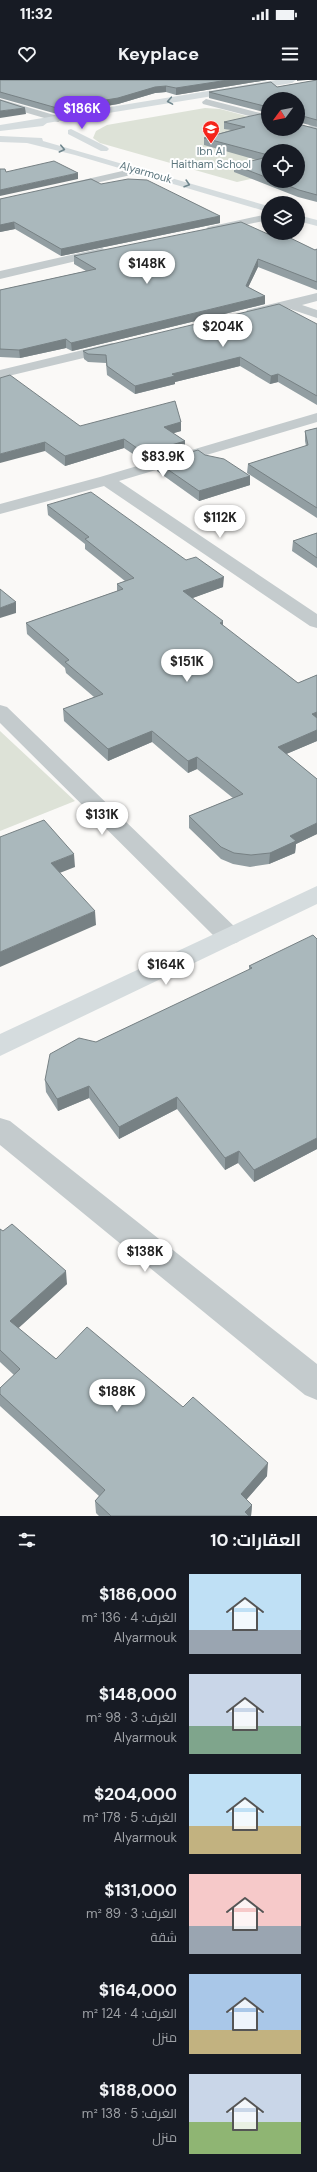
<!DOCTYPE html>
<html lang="ar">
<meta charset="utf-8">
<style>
body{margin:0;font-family:"DM Sans",Cairo,sans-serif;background:#242831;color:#f1f3f6;direction:rtl;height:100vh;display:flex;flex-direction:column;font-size:15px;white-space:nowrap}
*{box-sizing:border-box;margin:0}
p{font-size:13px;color:#9ea1a6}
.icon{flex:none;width:22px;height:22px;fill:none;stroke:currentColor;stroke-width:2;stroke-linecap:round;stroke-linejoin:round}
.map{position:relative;height:1436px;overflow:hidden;direction:ltr}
.side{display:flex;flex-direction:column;background:#171b24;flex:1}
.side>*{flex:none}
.needle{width:26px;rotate:238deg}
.fabs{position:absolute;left:261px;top:12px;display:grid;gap:8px}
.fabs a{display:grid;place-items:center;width:44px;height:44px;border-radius:50%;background:#171b24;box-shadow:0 2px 6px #0003;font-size:20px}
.price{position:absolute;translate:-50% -34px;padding:0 9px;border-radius:14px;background:#fff;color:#222;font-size:13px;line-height:26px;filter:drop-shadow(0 1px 2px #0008)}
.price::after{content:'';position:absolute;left:50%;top:24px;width:12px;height:9px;margin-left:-6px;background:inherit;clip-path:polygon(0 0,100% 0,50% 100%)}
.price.on{background:#7c3aed;color:#fff}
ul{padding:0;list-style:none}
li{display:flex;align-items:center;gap:12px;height:100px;padding:0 16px}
li span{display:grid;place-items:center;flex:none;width:112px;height:80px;border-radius:0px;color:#555}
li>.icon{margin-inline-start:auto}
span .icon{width:48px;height:48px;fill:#fffc;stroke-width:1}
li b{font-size:17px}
h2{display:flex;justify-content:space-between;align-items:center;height:48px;padding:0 16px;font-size:17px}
.status{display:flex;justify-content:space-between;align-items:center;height:28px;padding:0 20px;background:#171b24;direction:ltr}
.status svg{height:11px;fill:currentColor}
header{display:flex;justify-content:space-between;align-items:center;height:52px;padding:0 16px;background:#171b24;font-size:18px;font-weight:700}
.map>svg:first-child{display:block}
</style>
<div class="status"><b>11:32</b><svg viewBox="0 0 49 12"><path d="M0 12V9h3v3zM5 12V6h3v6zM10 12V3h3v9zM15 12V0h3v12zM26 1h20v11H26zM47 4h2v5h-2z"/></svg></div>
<header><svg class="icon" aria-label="menu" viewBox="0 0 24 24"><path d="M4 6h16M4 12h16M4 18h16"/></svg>Keyplace<svg class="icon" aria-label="heart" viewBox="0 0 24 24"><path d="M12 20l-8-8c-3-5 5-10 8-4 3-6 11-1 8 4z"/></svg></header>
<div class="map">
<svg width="317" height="1436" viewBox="0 0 317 1436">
<rect width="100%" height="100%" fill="#faf9f7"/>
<path fill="#dde2d7" d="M205,28l15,1 38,10 -31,10 23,6 18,16 -11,9 11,15 -31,7 -137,-39 -7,-5 3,-7 11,-6z
M0,651l75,70 -75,30z"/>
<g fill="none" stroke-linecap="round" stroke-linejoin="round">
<path fill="#c4cbcd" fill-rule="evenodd" d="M0,19l61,18 2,2 -5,3 -58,-17z
M206,19l62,16v6l-65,-17 -1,-2z
M317,43v6l-10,2 -5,-3z
M140,87l5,3 -1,2 -79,18 -5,-3 1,-2z
M268,134v6l-56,12 -6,-3 2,-2z
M102,168l6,4 -2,2 -106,25v-8z
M317,213v8l-15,4 15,5v8l-30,-10 -35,9 -6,-4 1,-3z
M112,263l5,1 2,3 -2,3 -117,28v-8z
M317,333v9l-198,59 198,133v14l-7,-2 -206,-140 -104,28v-10l100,-27z
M0,625l7,2 231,223 3,6 -3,6 -9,3 -9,-3 -220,-219z
M0,1038l10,3 307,243v36l-12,-5 -305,-250z"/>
<path fill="#d5dcde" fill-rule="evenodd" d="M276,0h20l-4,3 -245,40 -4,3 -43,5v-6z
M71,49l36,18 2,2 -2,2h-6l-33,-17v-4z
M0,56l42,2 1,3 225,65v6l-193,-57 -48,-12 -27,-1z
M298,135l19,5v6l-19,-5z
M317,806v18l-317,152v-22z"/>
</g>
<path fill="#929ea2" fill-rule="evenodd" d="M0,0h267l-91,15 -10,-3 -11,1 -37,11 -61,10 -57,-16z
M317,0v47l-19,-5 -30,-23v14l-59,-15v-6l68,-5z
M224,42l93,7v73l-19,-5 -64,-25v-7l23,-5 -53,-15v-7l27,-8 -7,-1zM268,71l30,30h-30z
M101,104l119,32v7l-159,33 -46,-27 -15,3v-33z
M270,155l45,15 2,-1v41l-59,-23 -10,20 17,9v8l-193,47 -6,-3 -46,10 -20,-1v-67l86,-19 -12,-7v-8z
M317,244v81l-39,-23 -8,2 -30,-18 -65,16v2l-40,10 -28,-19 -1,-12 -18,-1 -4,-3 -1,-8z
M0,298l80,48 101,-4v9l-8,2 12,8v9l-40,12 -21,-14 -59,18 -20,-15z
M317,348v90l-70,-45 1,-9 58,-18 -1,-5v-10z
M205,375l45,21v9l-51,16 -42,-30v-9z
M47,425l176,82 -31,11 31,28 75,57 19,-8v66l-31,13 31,25v55l-21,10 -1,9 -26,11 -19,3 -17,-3 -12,-5 -32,-31v-12l44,-18 -36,-29 -9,4 -36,-31 -44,19 -44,-40 -1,-12 31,-12 -28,-24 -1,-5 -38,-34 -1,-11 91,-32v-7l8,-3 -40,-32v-5l-37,-29z
M317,453v35l-25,-17 1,-10z
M317,859v210l-63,33 -16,-19 -13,7 -48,-61 -58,30 -30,-41 -31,13 -12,-19 -1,-12 51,-38 153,-72v-4z
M0,1149l67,55 -49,44 38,31 127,48 84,69 -21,24 6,5 -1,11h-152l-3,-3 -1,-12 4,-5 -99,-90v-18l14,-13 -14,-13z"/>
<path fill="#778184" d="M228,0h39l-91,15v-7z
M297,0h10l-10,1z
M166,6v6l-11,1 -37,11 -61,10v-6l98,-21z
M25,28l1,6 -26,4v-7z
M78,93v6l-78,17v-6z
M220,136v7l-159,33v-7z
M14,142l1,7 -15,3v-7z
M258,179v8l-13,27 1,-8z
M265,216v8l-193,47 -1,-8z
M66,259v9l-46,10 -1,-8z
M240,277v9l-65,16v2l-40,10v-8l37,-12z
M278,294v8l-8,2 1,-8z
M181,342v9l-17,5v-9z
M124,359v9l-59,18v-10z
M185,361v9l-40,12 -1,-9z
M45,362v9l-45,12v-9z
M250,396v9l-51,16v-10z
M224,497l-1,10 -41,15 1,-11z
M16,522v11l-16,5v-10z
M223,541v11l-3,-9z
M317,632v11l-5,-9z
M317,650v11l-40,17 1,-11z
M152,651v11l-44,19v-12z
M197,677v12l-9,4v-12z
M317,743v11l-21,10 -1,9 -26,11 1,-11 20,-17z
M74,774l1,13 -23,9 -1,-13z
M95,831l1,14 -96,42v-15z
M89,1006v12l-31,13 -1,-12z
M177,1017v12l-58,30v-12z
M317,1058v11l-63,33v-12z
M239,1071l-1,12 -13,7v-12z
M66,1191l1,13 -55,50 -2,-13z
M268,1383l-1,13 -27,31 1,-13z
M252,1425l-1,11h-6v-4z"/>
<path fill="#aab8bc" stroke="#778184" d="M0,0h228l-52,8 -10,-2 -11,1 -37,11 -61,10 -57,-16z
M317,0v40l-18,-5h-1v-16h-30v8l-59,-15 62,-10 6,5z
M0,20l25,8 -25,3z
M260,34l8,1v14h30v-5l19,5v66l-18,-5 -23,-9h22v-30h-30v4l-64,-17 41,-11 -21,-5z
M268,77v21l-34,-13z
M54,81l24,12 -78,17v-21h5l1,3z
M91,99l10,5 27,-5 19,1 73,36 -159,33 -47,-27 -14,3v-26z
M241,142l29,13 10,-2 35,17 2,-1v33l-59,-23 -12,27 19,10 -194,47 -5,-4 -47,11 -19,-1v-59l96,-21 -22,-13z
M279,224l38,20v72l-39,-22 -7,2 -31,-19 -68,17 3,2 -40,10 -28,-20 -1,-11 -18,-1 -5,-3z
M10,295l70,51 95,-25 6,21 -17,5 21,14 -41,12 -20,-14 -59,17 -20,-14 -45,12v-76z
M317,348v80l-69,-44 60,-19 -3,-14z
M198,370l7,5 19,4 26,17 -51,15 -42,-29z
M91,412l95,68 10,-3 28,20 -41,14 40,30 -3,2 78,60 19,-8v37l-5,2 5,4v12l-39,17 39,32v44l-27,13 6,5 -26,12 -19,2 -17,-2 -13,-6 -32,-31 54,-22 -46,-37 -9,4 -36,-30 -44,18 -45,-40 40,-15 -38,-32 4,-2 -43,-37 97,-34 -6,-5 17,-6 -49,-39 4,-2 -42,-32z
M317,453v25l-24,-17z
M0,509l16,13 -16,6z
M44,740l30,34 -23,9 44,48 -95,41v-115z
M313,855l4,4v199l-63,32 -15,-19 -14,7 -48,-61 -58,30 -30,-41 -32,13 -12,-19 5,-26 29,-16 17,4 156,-74 -3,-2z
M12,1144l54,47 -56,50 46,38 31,-32 96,80 10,-10 75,66 -27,31 11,11 -7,7 4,4h-138l-16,-15 10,-11 -105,-96v-6l20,-19 -20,-19v-121l3,2z"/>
<defs><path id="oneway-chevron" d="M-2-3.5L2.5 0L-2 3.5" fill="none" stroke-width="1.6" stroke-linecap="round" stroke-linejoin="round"/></defs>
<g stroke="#6f868d">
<use href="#oneway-chevron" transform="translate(170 21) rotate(170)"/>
<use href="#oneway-chevron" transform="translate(62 69) rotate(13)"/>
<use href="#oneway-chevron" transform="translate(187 104) rotate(17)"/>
</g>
<defs>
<g id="school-pin" transform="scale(0.9)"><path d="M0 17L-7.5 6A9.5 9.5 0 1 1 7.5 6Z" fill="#f5241b" stroke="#fff"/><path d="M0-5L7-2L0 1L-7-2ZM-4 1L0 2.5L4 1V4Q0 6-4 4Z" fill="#fff"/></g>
</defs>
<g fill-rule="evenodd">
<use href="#school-pin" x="211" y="49"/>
</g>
<g text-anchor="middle" stroke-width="4" stroke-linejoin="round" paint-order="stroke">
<g font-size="11" fill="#5d777f" stroke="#fff">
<text x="211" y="75">Ibn Al<tspan x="211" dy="13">Haitham School</tspan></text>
</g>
<g font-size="11" fill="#5d777f" stroke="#fff">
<text transform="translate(146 92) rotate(16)" y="4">Alyarmouk</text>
</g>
</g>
</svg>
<div class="fabs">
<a><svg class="needle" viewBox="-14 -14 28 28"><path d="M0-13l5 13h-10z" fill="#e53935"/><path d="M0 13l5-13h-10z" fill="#9ea1a6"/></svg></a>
<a><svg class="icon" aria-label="locate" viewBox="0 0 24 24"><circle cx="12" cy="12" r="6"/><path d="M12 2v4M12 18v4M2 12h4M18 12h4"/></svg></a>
<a><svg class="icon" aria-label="layers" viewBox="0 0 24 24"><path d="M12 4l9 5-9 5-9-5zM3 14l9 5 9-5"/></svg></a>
</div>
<b class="price on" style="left:82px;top:50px">$186K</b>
<b class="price" style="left:147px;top:205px">$148K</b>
<b class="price" style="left:223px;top:268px">$204K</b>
<b class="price" style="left:163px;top:398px">$83.9K</b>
<b class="price" style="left:220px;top:459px">$112K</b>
<b class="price" style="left:187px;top:603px">$151K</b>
<b class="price" style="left:102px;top:756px">$131K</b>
<b class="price" style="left:166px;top:906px">$164K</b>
<b class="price" style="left:145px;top:1193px">$138K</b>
<b class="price" style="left:117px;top:1333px">$188K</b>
</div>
<section class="side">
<h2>العقارات: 10<svg class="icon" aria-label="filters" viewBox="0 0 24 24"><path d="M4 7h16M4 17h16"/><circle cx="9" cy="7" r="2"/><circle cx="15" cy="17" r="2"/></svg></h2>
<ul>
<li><span style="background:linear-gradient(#bfe0f5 70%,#9aa5b1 0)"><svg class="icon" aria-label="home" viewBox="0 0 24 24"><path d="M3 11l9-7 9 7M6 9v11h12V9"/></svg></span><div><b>$186,000</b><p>الغرف: 4 · 136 m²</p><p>Alyarmouk</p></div></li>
<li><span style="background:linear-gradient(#c9d6e8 65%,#7fa58c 0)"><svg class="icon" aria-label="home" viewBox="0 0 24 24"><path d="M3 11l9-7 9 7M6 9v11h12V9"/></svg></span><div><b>$148,000</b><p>الغرف: 3 · 98 m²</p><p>Alyarmouk</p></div></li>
<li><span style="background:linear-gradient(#bfe0f5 65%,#c2b280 0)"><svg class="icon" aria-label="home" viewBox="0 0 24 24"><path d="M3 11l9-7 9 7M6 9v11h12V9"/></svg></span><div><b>$204,000</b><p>الغرف: 5 · 178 m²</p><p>Alyarmouk</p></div></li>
<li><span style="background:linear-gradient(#f6c9c9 65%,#9aa5b1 0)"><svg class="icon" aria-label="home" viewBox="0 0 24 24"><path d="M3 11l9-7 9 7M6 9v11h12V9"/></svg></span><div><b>$131,000</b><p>الغرف: 3 · 89 m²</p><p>شقة</p></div></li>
<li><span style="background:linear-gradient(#a9c7e8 70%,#c2b280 0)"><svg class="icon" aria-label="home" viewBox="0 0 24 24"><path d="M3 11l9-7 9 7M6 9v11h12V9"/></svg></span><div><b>$164,000</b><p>الغرف: 4 · 124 m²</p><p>منزل</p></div></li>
<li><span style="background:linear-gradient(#c9d6e8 60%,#8fb573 0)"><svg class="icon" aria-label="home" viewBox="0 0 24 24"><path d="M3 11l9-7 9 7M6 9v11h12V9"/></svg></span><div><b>$188,000</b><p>الغرف: 5 · 138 m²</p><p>منزل</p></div></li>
</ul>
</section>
